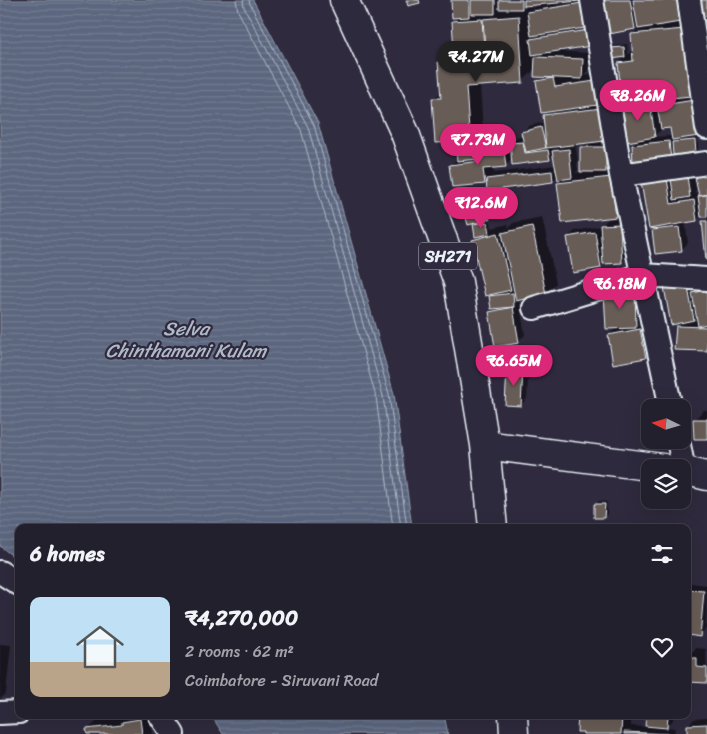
<!DOCTYPE html>
<meta charset="utf-8">
<style>
body{margin:0;font-family:Sriracha,sans-serif;background:#2b2836;color:#f1f3f6;height:100vh;display:flex;flex-direction:column;font-size:19px;white-space:nowrap}
*{box-sizing:border-box;margin:0}
p{font-size:16px;color:#a3a3aa}
.icon{flex:none;width:28px;height:28px;fill:none;stroke:currentColor;stroke-width:2;stroke-linecap:round;stroke-linejoin:round}
.map{position:relative;flex:1;overflow:hidden}
.sheet{position:absolute;left:15px;top:524px;width:676px;height:195px;display:flex;flex-direction:column;background:#23202e;border-radius:10px;box-shadow:0 5px 20px #0002,0 0 0 1px #403e4a}
.sheet>*{flex:none}
.needle{width:32px;rotate:275deg}
.fabs{position:absolute;left:641px;top:399px;display:grid;gap:10px}
.fabs a{display:grid;place-items:center;width:50px;height:50px;border-radius:10px;background:#23202e;box-shadow:0 5px 20px #0002,0 0 0 1px #403e4a;font-size:25px}
.price{position:absolute;translate:-50% -42px;padding:0 11px;border-radius:18px;background:#db2777;color:#fff;font-size:16px;line-height:32px;filter:drop-shadow(0 1px 2px #0008)}
.price::after{content:'';position:absolute;left:50%;top:30px;width:15px;height:11px;margin-left:-8px;background:inherit;clip-path:polygon(0 0,100% 0,50% 100%)}
.price.current{background:#222;color:#fff}
ul{padding:0;list-style:none}
li{display:flex;align-items:center;gap:15px;height:125px;padding:0 15px}
li+li{border-top:1px solid #403e4a}
li span{display:grid;place-items:center;flex:none;width:140px;height:100px;border-radius:10px;color:#555}
li>.icon{margin-inline-start:auto}
span .icon{width:60px;height:60px;fill:#fffc;stroke-width:1}
li b{font-size:21px}
h2{display:flex;justify-content:space-between;align-items:center;height:60px;padding:0 15px;font-size:21px}
.map>svg:first-child{display:block}
</style>
<div class="map">
<svg width="707" height="734" viewBox="0 0 707 734">
<defs>
<pattern id="water-rules" width="6" height="5" patternUnits="userSpaceOnUse" patternTransform="scale(1.25)"><rect width="6" height="5" fill="#5b667e"/><path d="M0 2.5h6" fill="none" stroke="#737c91"/></pattern>
</defs>
<rect width="100%" height="100%" fill="#2f2a3d"/>
<filter id="ink" filterUnits="userSpaceOnUse"><feTurbulence type="fractalNoise" baseFrequency=".02" numOctaves="2"/><feDisplacementMap in="SourceGraphic" scale="10" xChannelSelector="R" yChannelSelector="G"/><feConvolveMatrix kernelMatrix="1 2 1 2 8 2 1 2 1" color-interpolation-filters="sRGB"/></filter>
<g filter="url(#ink)">
<path fill="url(#water-rules)" stroke="#939eaf" d="M0,0h253l65,123 76,271 18,133 -393,1v33l-19,-15z
M211,715h233l4,19h-225z"/>
<path fill="#0007" fill-rule="evenodd" d="M453,0h139l5,38 -42,13 34,2 -1,18 -4,4 20,-3 11,58 -11,11h8v23l-5,5 14,-2 4,38 -10,10 -57,-31 6,-6 -6,-3 -5,6 -66,-1 -3,3 -33,-18 7,-7 -1,-18 -23,-41 8,-8 -3,-28 14,-13 2,-1 -2,-27 6,-6zM531,4h6l-5,5zM542,52l-4,3 -3,4v-6zM536,68l7,8 -5,5 11,29 -5,6 1,6 -16,4 -6,6 1,4 -7,1 -3,4 -1,-7 -22,2v-6l-8,1 -3,-46 42,-3zM524,138l4,16h-5v-15zM588,142l-6,6v24l-7,1 3,-3 -1,-6 1,-2 -3,-19zM555,145h6l-6,5zM554,154l2,11 -62,8v-6l11,-1 7,-7h37z
M601,0h87l15,91 -21,46v2l16,-1v11l-2,3 -20,1 -6,6 -37,-14 7,-7 -17,-30 7,-7 -11,-38 7,-7 -13,2 -1,-9 3,-3 12,-2 1,11 4,-5v-15l7,-7 -1,-4 -3,4zM668,97l-10,10 -2,-9zM671,126l2,10 -20,1 8,-7v-2z
M692,163l4,27 -3,3 7,-1 7,2h-2v3l2,-1v19l-5,-1 -5,5 -12,2 3,22 -6,6 -26,4 -3,-22 5,-5 -16,-49z
M491,196l5,15 -10,9h4l2,8 16,-4 1,4 4,-5 29,-6 14,66 -10,10 -27,7 6,35 -7,6 -28,-29 5,-4 -4,-12 3,-3 -21,-53 3,-3 -2,-12 4,-4 -14,-13 7,-6z
M626,218l2,37 -6,7 -18,1 -4,4 -32,-30 7,-6 26,-5 7,-7z
M693,276l3,15 4,-4 7,-2v65l-30,-24 4,-4 -9,2zM698,315l1,5h-6z
M641,285l1,35 -5,5 10,-2 5,27 -7,7 -36,-22 8,-8 -12,-35z
M509,346h12v16l8,1 -2,35 -6,7 -12,-36 3,-4 -6,-16z
M704,410h3v27l-13,-17z
M599,501l8,1v12l-3,3 -8,-13z
M690,583l17,2 -1,44 -7,6 -11,-1v-49z
M0,644l11,1 -5,48 -6,6z
M696,648l10,1 1,33 -19,-1v-24z
M130,715h21l2,19h-65v-4l10,-10z
M579,715h52v11l15,1 1,-12h26v5l-7,7 9,1 -1,6h-90z
M707,718v16h-19v-9l6,-6z"/>
<g fill="none" stroke-linecap="round" stroke-linejoin="round">
<path stroke="#b0b9c7" stroke-width="1" d="M236,0l2,11 63,119 75,267 17,131
M243,0l1,7 64,120 75,269 18,132
M249,0l1,4 64,121 75,269 18,134"/>
</g>
<path fill="#685c57" stroke="#e8f1f8" d="M406,0h13l1,3 -12,3z
M451,0h18v17l-17,1z
M471,0h24v14h-24z
M499,0h23v9h-23z
M524,0h56v1l-56,5z
M602,0h28l5,29 -31,6z
M633,0h44l3,22 -42,7z
M699,0h8v16l-7,1z
M582,3l3,25 -54,8 -4,-24z
M519,16l4,67 -57,4 4,57 8,-1 1,16 -22,2 -2,-19 -20,1 -3,-45h9l-3,-36 15,-1 1,6 32,-3 -3,-45z
M482,19l3,44 -30,2 -3,-44z
M707,20v47l-5,-46z
M684,29l7,67 -69,7 -4,-40 15,-2 -2,-27z
M588,30l3,16 -59,9 -2,-16z
M624,47l1,10 -13,2 -2,-11z
M535,57l48,2 -1,20 -48,-2z
M553,78l2,9 40,-6 3,24 -57,8 -5,-32z
M694,100l5,36 -27,4 -2,-12 -9,1 -4,-23z
M650,103l5,34 -28,5 -5,-35z
M602,108l3,33 -59,7 -3,-33z
M541,127l5,21 -20,4 -5,-20z
M695,140l1,13 -23,2 -1,-13z
M669,141l2,19 -38,3 -1,-18z
M523,142l2,11 23,-3 2,10 -38,5 -2,-22z
M503,143l3,24 -23,2 2,15 -33,3 -3,-22 32,-4 -2,-16z
M580,147h26v25h-26z
M569,149l3,29 -14,2 -6,-29z
M686,169l4,28 -16,3 -4,-28z
M707,170v24l-8,2 -5,-23z
M552,171l1,11 -66,9 -1,-12z
M666,172l5,32 23,-4 3,21 -48,8 -9,-53z
M611,177l5,40 -54,6 -5,-40z
M707,195v22h-6l-3,-21z
M485,201l5,18 -22,6 -5,-17z
M702,221h5v39h-1z
M488,222l2,12 -15,3 -2,-13z
M620,224l2,39 -19,1 -3,-39z
M532,226l14,68 -30,7 -14,-68z
M679,227l3,24 -27,3 -3,-24z
M595,232l6,36 -28,5 -6,-36z
M498,233l13,57 -26,6 -13,-56z
M687,282l7,38 -23,5 -7,-38z
M707,290v34l-9,2 -6,-33z
M635,291l1,37 -30,1 -2,-37z
M513,293l1,14 -23,2 -2,-13z
M513,307l6,36 -24,4 -6,-35z
M676,326l31,1v24l-33,-1z
M640,329l6,29 -33,6 -5,-29z
M505,348h14l-1,19 -14,-1z
M507,368l16,1 -2,37 -16,-1z
M693,419h14v20h-13z
M594,504h11l-1,14h-10z
M688,590l16,1 -4,46 -12,-2z
M688,658h9v9l10,1v15l-19,-1z
M578,715h44l-1,19h-38v-2h-6z
M646,715h22l-1,13 -22,-2z
M140,719l2,15h-55l-1,-5 36,-4v-3z
M707,724v10h-20v-9z
M624,732l45,2h-45z"/>
<g fill="none" stroke-linecap="round" stroke-linejoin="round">
<g stroke="#e8f1f8" stroke-width="26">
<path id="minor" d="M592,0l29,175 50,233
M689,0l18,128
M621,175l86,-12
M534,308l109,-33 64,4
M678,440l6,30
M0,572l19,12
M0,713l19,-1
M160,715l13,19"/>
</g>
<g stroke="#e8f1f8" stroke-width="31">
<path id="major" d="M344,0l61,133 53,149 27,163 8,83
M485,445l178,23
M682,470l25,6
M513,715l1,19"/>
</g>
<use href="#minor" stroke="#2f2a3d" stroke-width="22"/>
<use href="#major" stroke="#2f2a3d" stroke-width="28"/>
</g>
</g>
<g text-anchor="middle" stroke-width="4.5" stroke-linejoin="round" paint-order="stroke">
<rect fill="#2f2a3d" stroke="#b0b5c0" stroke-width="1" x="419" y="242.5" width="58" height="27" rx="4"/>
<g font-size="16" font-weight="bold" fill="#e8f1f8">
<text x="448" y="262">SH271</text>
</g>
<g font-size="19" font-style="italic" fill="#b0b9c7" stroke="#2f2a3d">
<text x="186" y="335">Selva<tspan x="186" dy="22">Chinthamani Kulam</tspan></text>
</g>
</g>
</svg>
<div class="fabs">
<a><svg class="needle" viewBox="-14 -14 28 28"><path d="M0-13l5 13h-10z" fill="#e53935"/><path d="M0 13l5-13h-10z" fill="#a3a3aa"/></svg></a>
<a><svg class="icon" aria-label="layers" viewBox="0 0 24 24"><path d="M12 4l9 5-9 5-9-5zM3 14l9 5 9-5"/></svg></a>
</div>
<b class="price current" style="left:476px;top:83px">₹4.27M</b>
<b class="price" style="left:638px;top:122px">₹8.26M</b>
<b class="price" style="left:478px;top:166px">₹7.73M</b>
<b class="price" style="left:481px;top:229px">₹12.6M</b>
<b class="price" style="left:620px;top:310px">₹6.18M</b>
<b class="price" style="left:514px;top:387px">₹6.65M</b>
<section class="sheet">
<h2>6 homes<svg class="icon" aria-label="filters" viewBox="0 0 24 24"><path d="M4 7h16M4 17h16"/><circle cx="9" cy="7" r="2"/><circle cx="15" cy="17" r="2"/></svg></h2>
<ul>
<li><span style="background:linear-gradient(#bfe0f5 65%,#b9a48a 0)"><svg class="icon" aria-label="home" viewBox="0 0 24 24"><path d="M3 11l9-7 9 7M6 9v11h12V9"/></svg></span><div><b>₹4,270,000</b><p>2 rooms · 62 m²</p><p>Coimbatore - Siruvani Road</p></div><svg class="icon" aria-label="heart" viewBox="0 0 24 24"><path d="M12 20l-8-8c-3-5 5-10 8-4 3-6 11-1 8 4z"/></svg></li>
</ul>
</section>
</div>
